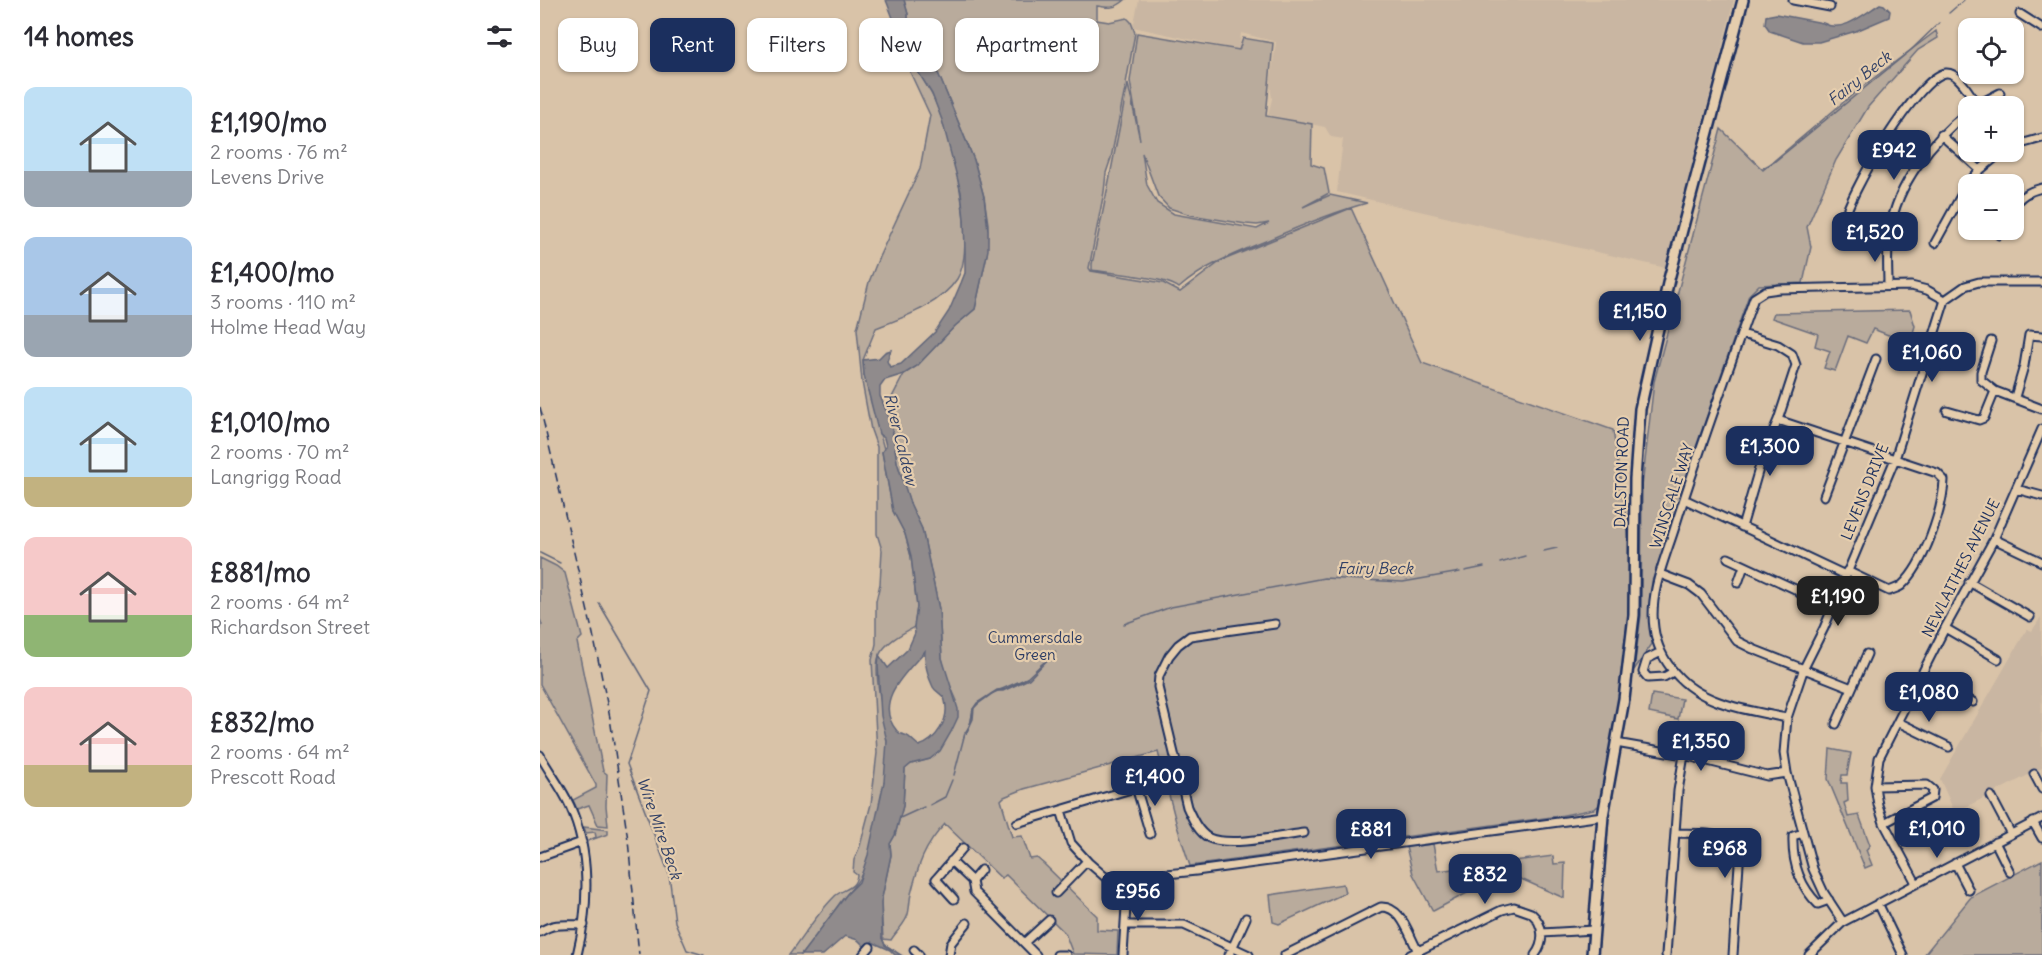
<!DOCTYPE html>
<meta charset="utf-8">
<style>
body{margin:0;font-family:Delius,sans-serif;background:#f7f7f7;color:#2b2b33;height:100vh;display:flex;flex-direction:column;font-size:22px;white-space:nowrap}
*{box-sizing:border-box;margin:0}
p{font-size:20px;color:#7c7c81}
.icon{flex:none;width:33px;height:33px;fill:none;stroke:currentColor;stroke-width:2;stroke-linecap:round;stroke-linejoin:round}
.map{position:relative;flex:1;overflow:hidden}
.drawer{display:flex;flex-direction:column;background:#fff;width:540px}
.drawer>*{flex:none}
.hud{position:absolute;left:18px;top:18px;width:570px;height:54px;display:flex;gap:12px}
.fabs{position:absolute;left:1418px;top:18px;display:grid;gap:12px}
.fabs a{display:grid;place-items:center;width:66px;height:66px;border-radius:12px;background:#fff;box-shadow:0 2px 4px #0004;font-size:30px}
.price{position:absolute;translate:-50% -51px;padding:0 14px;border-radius:12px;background:#1b2f5e;color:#fff;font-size:20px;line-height:39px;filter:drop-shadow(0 2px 3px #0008)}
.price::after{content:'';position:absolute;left:50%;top:36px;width:18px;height:14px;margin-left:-9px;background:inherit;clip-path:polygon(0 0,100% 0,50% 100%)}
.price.selected{background:#222;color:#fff}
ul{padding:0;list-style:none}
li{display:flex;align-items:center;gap:18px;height:150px;padding:0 24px}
li span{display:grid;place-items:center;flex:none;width:168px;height:120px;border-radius:12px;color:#555}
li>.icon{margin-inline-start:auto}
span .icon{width:72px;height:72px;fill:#fffc;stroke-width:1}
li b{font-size:26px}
h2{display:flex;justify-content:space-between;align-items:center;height:72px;padding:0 24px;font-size:26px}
.chip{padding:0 21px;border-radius:12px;background:#fff;box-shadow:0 2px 4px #0004;font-size:21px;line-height:54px}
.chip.selected{background:#1b2f5e;color:#fff}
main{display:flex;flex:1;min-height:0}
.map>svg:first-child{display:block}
</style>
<main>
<section class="drawer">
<h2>14 homes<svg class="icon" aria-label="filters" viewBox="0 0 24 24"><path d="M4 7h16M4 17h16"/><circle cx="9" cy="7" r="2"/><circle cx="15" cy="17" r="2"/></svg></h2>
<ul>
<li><span style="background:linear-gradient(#bfe0f5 70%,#9aa5b1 0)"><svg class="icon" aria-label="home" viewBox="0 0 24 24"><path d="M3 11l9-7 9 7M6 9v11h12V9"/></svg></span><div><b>£1,190/mo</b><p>2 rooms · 76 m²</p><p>Levens Drive</p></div></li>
<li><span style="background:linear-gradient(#a9c7e8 65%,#9aa5b1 0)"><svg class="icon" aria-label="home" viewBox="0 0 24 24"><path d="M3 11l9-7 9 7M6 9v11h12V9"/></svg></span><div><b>£1,400/mo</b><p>3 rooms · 110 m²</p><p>Holme Head Way</p></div></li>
<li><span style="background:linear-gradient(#bfe0f5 75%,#c2b280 0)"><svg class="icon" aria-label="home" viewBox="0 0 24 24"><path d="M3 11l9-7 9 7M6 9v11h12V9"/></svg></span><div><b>£1,010/mo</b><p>2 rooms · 70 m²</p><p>Langrigg Road</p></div></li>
<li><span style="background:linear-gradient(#f6c9c9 65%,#8fb573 0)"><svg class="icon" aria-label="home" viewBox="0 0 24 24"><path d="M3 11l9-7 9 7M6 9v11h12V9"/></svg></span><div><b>£881/mo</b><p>2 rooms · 64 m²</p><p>Richardson Street</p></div></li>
<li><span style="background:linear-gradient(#f6c9c9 65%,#c2b280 0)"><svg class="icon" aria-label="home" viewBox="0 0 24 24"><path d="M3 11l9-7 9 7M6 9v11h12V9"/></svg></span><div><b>£832/mo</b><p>2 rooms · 64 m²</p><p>Prescott Road</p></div></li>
</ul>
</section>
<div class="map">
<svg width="1502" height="955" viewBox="0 0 1502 955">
<rect width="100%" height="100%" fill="#d9c3a8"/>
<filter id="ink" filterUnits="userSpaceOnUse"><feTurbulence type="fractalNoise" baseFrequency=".0167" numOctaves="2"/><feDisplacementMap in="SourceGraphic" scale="12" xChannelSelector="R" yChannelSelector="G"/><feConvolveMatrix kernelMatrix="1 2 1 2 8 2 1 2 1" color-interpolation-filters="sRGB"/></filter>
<g filter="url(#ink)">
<path fill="#c9b6a2" d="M599,0h595l-68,268 -329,-76 6,-53 -12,-2 -6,-10 -57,-12 4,-16 -2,-15 6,-42 -35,-9 -2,17 -106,-23z
M1501,617l1,151 -80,41 -8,2 -14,-32 87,-150 5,2z"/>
<path fill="#b9ab9c" stroke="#6a6d7d" stroke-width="1.5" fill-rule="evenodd" d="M364,0h221c-10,9 -16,8 -28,6v14l12,2 18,-4 4,4 4,11 -10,56 -14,69 -5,15 -2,19 -15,76 2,3 72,12 17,9 41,-31 130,-53 71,155 191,67 22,149 -1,36 -33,189 -7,5 -35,7 -369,50 -13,-40 -19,-74 -134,37 -20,8 -3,3 11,37 10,-1 8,23 7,-1 7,6 53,52v14l21,1 -1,24 -44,-1 -8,-21 -59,-58 -5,3 -56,-54c-21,22 -27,42 -34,70 -2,8 -1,16 -4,23 -4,9 -11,15 -16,23l-8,-1 -2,-37 10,-47 -1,-11 5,-9 8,-29 2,-37 6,-5 19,-5 27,-58 -11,-25 -4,-18 -3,-49 -17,-80 -12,-25 -13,-42 -8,-59 15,-29 13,-8 38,-40 20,-17 12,-55 1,-30 -4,-27 -10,-37 -36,-87 -30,-51v-8z
M1396,31l2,7 -20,12 -50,57 -32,53 -29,67 4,20 -8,36 -44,2 -10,10 -54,155 -36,113 -7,18 -3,29 3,34 -18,26 7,-55 1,-128 12,-105 67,-253 42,41 95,-80z
M597,33l102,17 4,-12 30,5 -7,73 46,8 -1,40 13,4 5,25 -26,14 27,-12 37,8c-34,9 -67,23 -99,37 -32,13 -63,25 -89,48 -13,-11 -68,-15 -87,-18v-6c13,-60 24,-120 36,-180l12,56 -10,-59zM602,153l16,43 11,12 22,7 55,9 11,1 12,-2 -12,6 -83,-15 -17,-11 -10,-18z
M367,54c8,13 17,26 24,39 19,35 48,152 26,186 -17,26 -53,38 -81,49l-13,32 1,15 20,74 -2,3 11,59 12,23 6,22 6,51 -3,20c-11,6 -30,16 -35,29 -7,18 7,65 8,85 2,34 -11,94 -22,126 -5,14 -14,22 -23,33 -13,19 -27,37 -41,55h-12c14,-19 28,-41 45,-58 8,-9 21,-6 23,-22l-4,-3 1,-12 6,-14 11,-42 6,-51 -5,-93 4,-16v-43l4,-17 2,-34 -5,-16v-87l-6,-17 -9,-48 -5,-53 12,-47 10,-25 41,-88 10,-54 -20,-43z
M1370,310l5,16 -8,27 -14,-5 3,-10 -23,-9 -7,14 -18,-7 -13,35 -11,-3 6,-17 -15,-5 3,-12 -46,-16 2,-5z
M0,558l16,8 9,7 17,64 -5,5 26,129 4,3 -1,32 2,20 -10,-1 -9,-20 -12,4 -4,-9 23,-12v-3l-56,-101v-58l2,-1 -2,-6z
M1112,694l30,5 -4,20 -29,-6z
M1290,749l21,4 -4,22h-5l-1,8h6l1,18 -4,2 4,14 11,-2 11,30 -4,5 6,15 -7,3 -37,-89z
M44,827l24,3v4l-20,7 8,-4 -1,-5 -9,1z
M893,844l5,27 115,-15 1,8 11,-1 -1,35 -43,-19c-28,-4 -64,20 -88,32l-20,-37 -7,-27z
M1502,860v95h-118l47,-58z
M803,884l2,9 -66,31 -6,-2 -3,-27z"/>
<path fill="#908b8c" stroke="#61667a" stroke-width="1.5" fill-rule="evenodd" d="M346,0h18l4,14v8l30,51 36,87 10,37 4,33v20l-13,59 -20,17 -38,40 -13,8 -19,6 -5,7v9l11,26 6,40 13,41 12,26 17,80 3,49 16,51v8l-7,15 -11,19 -10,8 -19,5 -6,5 -2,37 -8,29 -5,9 1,11 -10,47 1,36 3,7 16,10h-6l-5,-5 -18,-8 -6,6 -8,-8 -13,-4 -22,19h-22l46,-61 12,-12 9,-27 16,-73 3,-41 -6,-25 -3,-51 1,-10 9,13 20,-19 7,-16 -1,-6 3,-20 -6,-51 -6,-22 -12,-23 -11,-59 4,-6 -2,-8 -5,-4 -15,-59 -1,-15 16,-2 6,-6 6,-2 -4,11 3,6 11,-3 34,-32 14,-21 12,-28 4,-10v-21l-1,-33 -3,-27 -19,-72 -10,-26 -25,-40zM385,651c-1,11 3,26 8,36 3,6 11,7 12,14 5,18 -9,40 -26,45 -3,-3 -7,-6 -10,-9 -5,-4 -8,-1 -12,-6 -25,-30 10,-59 28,-80z
M1340,4l4,1 6,6 -1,6 -33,14 -37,11h-16l-33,-11 -5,-7 1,-8 10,-2 47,9c19,11 41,-9 57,-19z
M516,651l-27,28 -26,12h-7l-18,13 -4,4 -1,11 -7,15 5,-13 2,-12 4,-6 20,-13 9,-1 21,-11z"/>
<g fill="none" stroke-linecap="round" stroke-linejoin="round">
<path stroke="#61667a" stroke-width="1.5" d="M1409,13l15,-13
M1223,168l11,-6 137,-112 28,-27
M1004,551l13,-3
M0,553l20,10
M960,563l25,-7
M925,571l19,-4
M59,603l52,88 -24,73 42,110 6,48 12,28 17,5
M584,624l47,-17 153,-29 79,4 57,-10
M499,667l8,-7
M451,694l36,-16
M431,721l2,-12 6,-7
M414,775l11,-42 5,-8
M390,805l15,-8 7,-17
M360,818l24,-11
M342,938l3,7 10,6"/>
<g stroke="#1b2f5e" stroke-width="11">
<path id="minor" d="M1253,0l37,7
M1480,14l22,14
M1435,106l25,-13
M1349,134l35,24
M1401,135l39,35
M1473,146l29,-8
M1473,208c6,-12 16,-17 29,-20
M1459,235l3,-5
M1349,242l-37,-4 -7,-4c-1,-3 -2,-7 -2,-9 3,-28 76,-150 103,-152 13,-1 24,22 31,31
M1395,243l33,-60 12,-13 22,-18
M1348,285c0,-18 -2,-37 2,-55 7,-46 42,-90 78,-118
M1202,334l36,11 14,9 4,11 -18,55 -15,35 -21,72
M1451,341l-10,31v8l14,11 47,18
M1475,397l9,-31 5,-31 13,1
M1407,411l32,9 5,-2 11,-27
M1238,420l159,53 7,7c-1,29 -20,85 -42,105 -3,3 -9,4 -13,6l-42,-20
M1476,489l26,7
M1284,496l52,-137
M1144,499l161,76
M1454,539l48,23
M1188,558l67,31 7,6 30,13
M1120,574l29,11 12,9 36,47 16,8 99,39
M1429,582l61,35
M1198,583l6,-17
M735,624l-85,12 -12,9 -9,11 -10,20 -1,11 29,120c5,11 11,25 22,31 21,9 72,-2 95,-5
M1405,628l53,31
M1121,652l-14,7 -4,13 5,6 16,-1 9,-5
M1382,676l51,26
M1247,718c-39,-8 -85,-13 -112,-45 -11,-12 -19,-29 -21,-45 -5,-35 11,-69 21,-101 24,-77 52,-153 79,-229l11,-7 14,-2 132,-3 16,4 18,10
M1358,722l51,25
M1296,724l31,-70
M1076,743l68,12 83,21 20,-3
M0,755c9,17 22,33 30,51 21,46 19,101 7,149
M1494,774l8,15
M1335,786l52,-1 6,5 -1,8 -48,25
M596,787l14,47
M1451,796l20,38
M521,810l10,33 18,20 15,13 25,7
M1493,822l9,16
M477,823l148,-44
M1136,833c27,1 58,-4 63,31l-6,91
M1263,833l-10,3c-1,26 6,49 25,68l11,-4
M1455,842l15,30
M0,857l42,-15
M411,861l21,20
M1415,863l14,27
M441,870l-9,11 2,11 62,63
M1376,883l-32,-60 -6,-18 -3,-19 4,-28 66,-130 49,-89 48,-110
M516,893l31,-32
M414,899l-18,-20 27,-31
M1338,903l25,52
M1303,922l-19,-29 -11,-24 -26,-96 -3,-20 3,-35 17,-50 20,-40 71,-169 50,-159 20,-14 14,-4h63
M585,925h59l65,30
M0,932c13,-10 28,-7 44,-7
M1002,933l52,-3
M485,942l24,-22
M374,950l5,5
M323,955l7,-8
M409,955l2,-12 16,-20
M517,955h9
M583,955l4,-65 2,-7 9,-6 58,-6 407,-55
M689,955l17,-37
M745,955l96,-48c21,-1 28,29 37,44
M870,955l92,-45 12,-3 17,6c13,11 14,29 4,42
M1126,955l12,-164 6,-36
M1269,955l34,-33 199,-104"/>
</g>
<g stroke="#1b2f5e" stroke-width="14">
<path id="secondary" d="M1052,955l11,-139 21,-117 10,-84 1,-136 5,-70 29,-130 74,-279"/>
</g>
<use href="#minor" stroke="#e5cdad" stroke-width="7"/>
<use href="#secondary" stroke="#e5cdad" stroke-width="9"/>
<path stroke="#1b2f5e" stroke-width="1.5" stroke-dasharray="9 4.5" stroke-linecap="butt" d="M0,407l53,227 17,84 18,122 11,115"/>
</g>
</g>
<g text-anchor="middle" stroke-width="4.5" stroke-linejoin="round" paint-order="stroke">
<g font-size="15" fill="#1b2f5e" stroke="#e5cdad">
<text transform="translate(1082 472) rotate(-88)" y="5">DALSTON ROAD</text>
<text transform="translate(1325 492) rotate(-68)" y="5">LEVENS DRIVE</text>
<text transform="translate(1132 496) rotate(-72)" y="5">WINSCALE WAY</text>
<text transform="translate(1421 568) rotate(-63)" y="5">NEWLAITHES AVENUE</text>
</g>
<g font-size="15" fill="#2b3b64" stroke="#e5cdad">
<text x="495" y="643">Cummersdale<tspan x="495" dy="17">Green</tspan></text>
</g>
<g font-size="16" font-style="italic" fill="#324167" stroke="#e5cdad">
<text transform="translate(1319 78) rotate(-39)" y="6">Fairy Beck</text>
<text transform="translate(361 439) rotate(76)" y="6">River Caldew</text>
<text x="835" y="574">Fairy Beck</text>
<text transform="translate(120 828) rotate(71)" y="6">Wire Mire Beck</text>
</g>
</g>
</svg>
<div class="fabs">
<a><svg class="icon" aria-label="locate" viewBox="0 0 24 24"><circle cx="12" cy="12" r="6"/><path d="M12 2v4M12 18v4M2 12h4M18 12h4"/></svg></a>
<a>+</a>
<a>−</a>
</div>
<b class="price" style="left:1354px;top:181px">£942</b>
<b class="price" style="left:1335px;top:263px">£1,520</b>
<b class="price" style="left:1100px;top:342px">£1,150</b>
<b class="price" style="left:1392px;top:383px">£1,060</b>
<b class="price" style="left:1230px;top:477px">£1,300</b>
<b class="price selected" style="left:1298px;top:627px">£1,190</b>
<b class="price" style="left:1389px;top:723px">£1,080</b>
<b class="price" style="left:1161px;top:772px">£1,350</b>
<b class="price" style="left:615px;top:807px">£1,400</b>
<b class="price" style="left:1397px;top:859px">£1,010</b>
<b class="price" style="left:831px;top:860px">£881</b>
<b class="price" style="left:1185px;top:879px">£968</b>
<b class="price" style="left:945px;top:905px">£832</b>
<b class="price" style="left:598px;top:922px">£956</b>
<div class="hud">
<a class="chip">Buy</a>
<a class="chip selected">Rent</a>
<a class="chip">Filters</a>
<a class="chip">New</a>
<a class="chip">Apartment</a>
</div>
</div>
</main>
